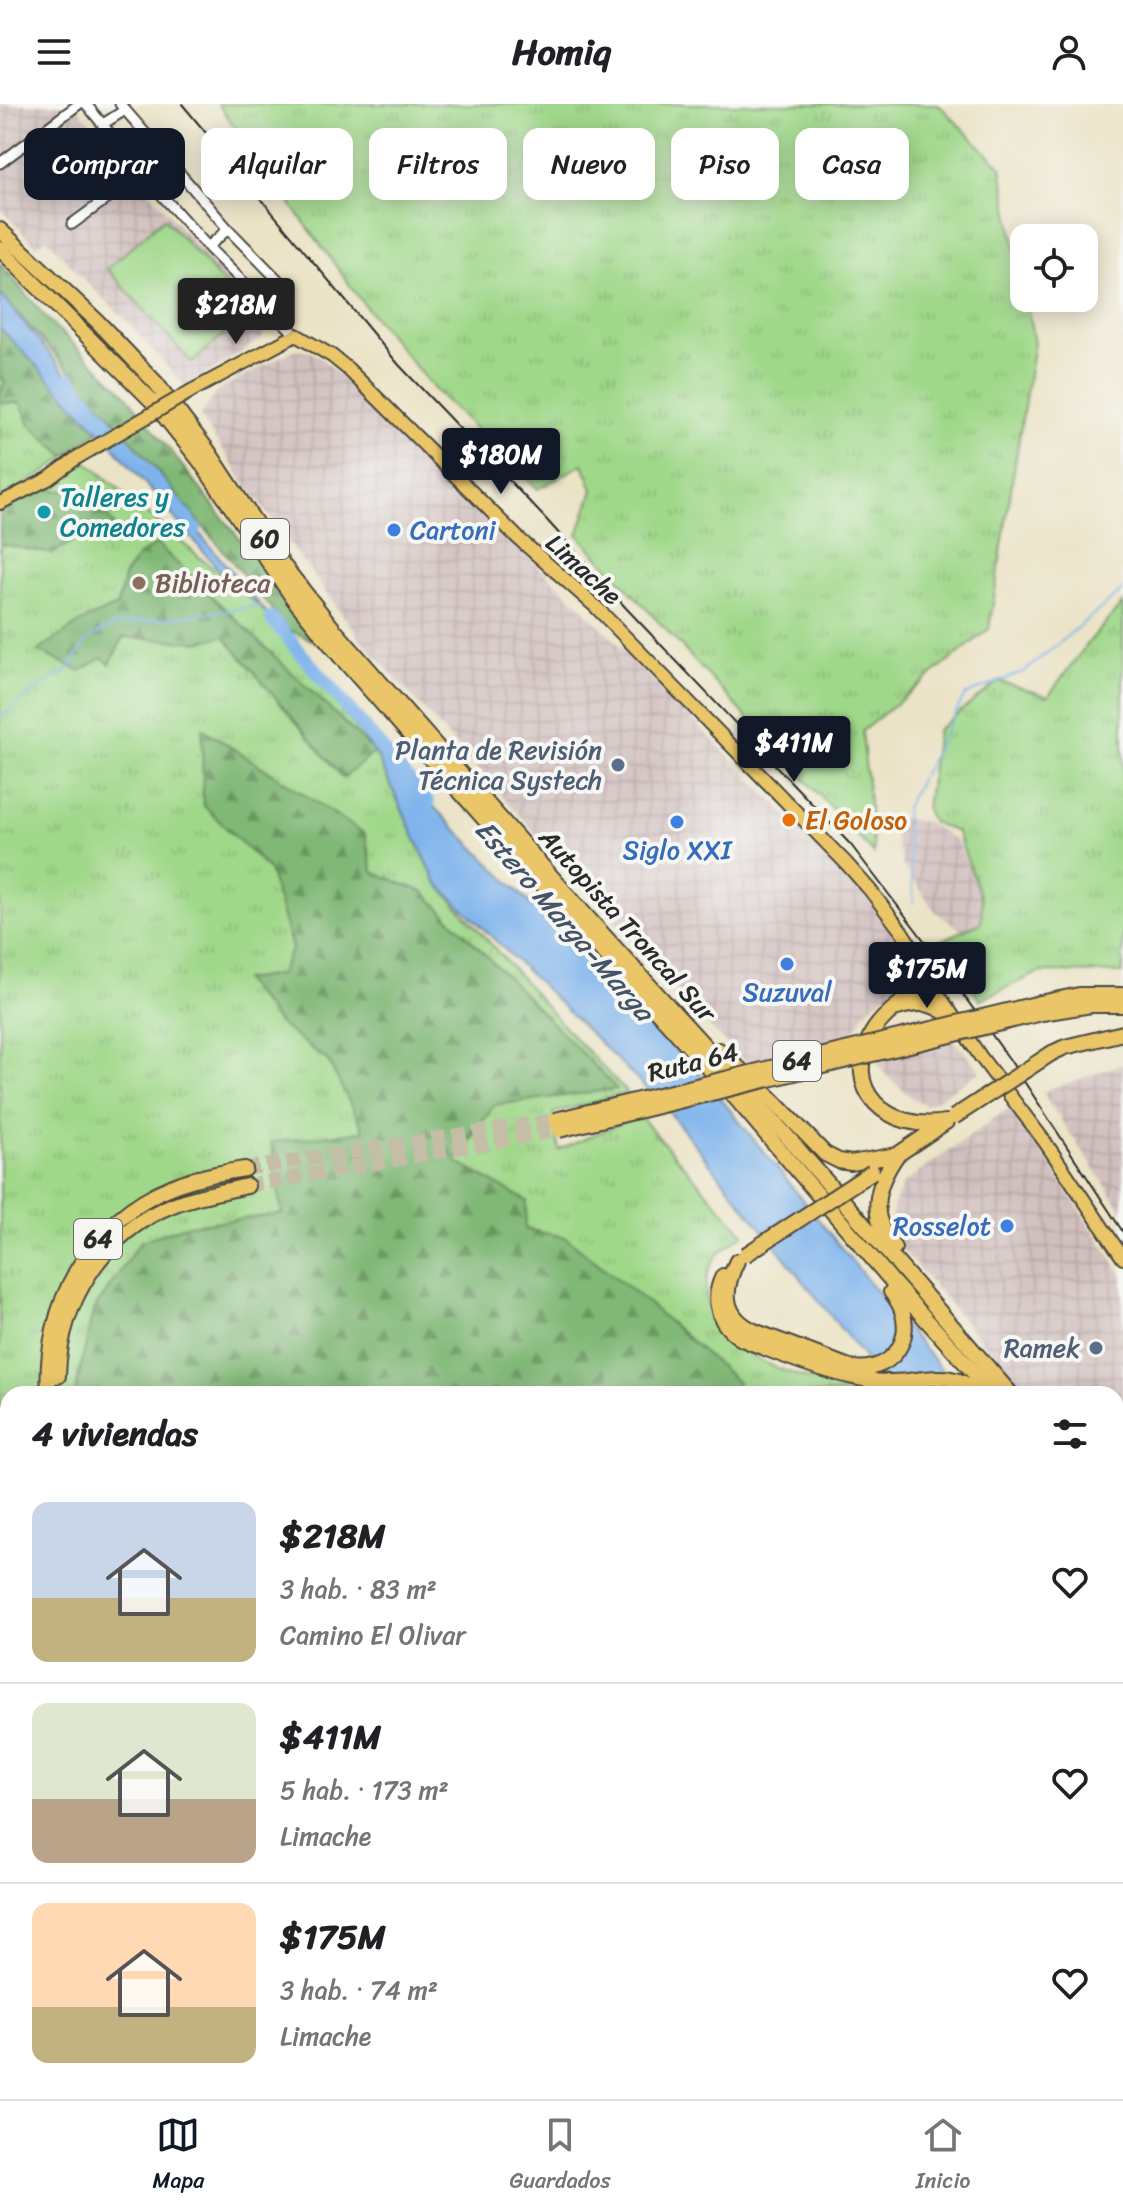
<!DOCTYPE html>
<html lang="es">
<meta charset="utf-8">
<style>
body{margin:0;font-family:Sriracha,sans-serif;background:#f2f2f2;color:#202124;height:100vh;display:flex;flex-direction:column;font-size:30px;white-space:nowrap}
*{box-sizing:border-box;margin:0}
p{font-size:26px;color:#757577}
.icon{flex:none;width:44px;height:44px;fill:none;stroke:currentColor;stroke-width:2;stroke-linecap:round;stroke-linejoin:round}
.map{position:relative;flex:1;overflow:hidden}
.details{position:absolute;left:0px;top:1282px;width:1124px;height:714px;display:flex;flex-direction:column;background:#fff;border-radius:24px 24px 0 0;box-shadow:0 4px 20px #0003}
.details>*{flex:none}
.guide{position:absolute;left:24px;top:24px;width:1076px;height:72px;display:flex;gap:16px}
.buttons{position:absolute;left:1010px;top:120px;display:grid;gap:16px}
.buttons a{display:grid;place-items:center;width:88px;height:88px;border-radius:16px;background:#fff;box-shadow:0 4px 20px #0003;font-size:40px}
.price{position:absolute;translate:-50% -68px;padding:0 18px;border-radius:8px;background:#111827;color:#fff;font-size:26px;line-height:52px;filter:drop-shadow(0 2px 4px #0008)}
.price::after{content:'';position:absolute;left:50%;top:48px;width:24px;height:18px;margin-left:-12px;background:inherit;clip-path:polygon(0 0,100% 0,50% 100%)}
.price.on{background:#222;color:#fff}
ul{padding:0;list-style:none}
li{display:flex;align-items:center;gap:24px;height:200px;padding:0 32px}
li+li{border-top:2px solid #e0e0e0}
li span{display:grid;place-items:center;flex:none;width:224px;height:160px;border-radius:16px;color:#555}
li>.icon{margin-inline-start:auto}
span .icon{width:96px;height:96px;fill:#fffc;stroke-width:1}
li b{font-size:34px}
h2{display:flex;justify-content:space-between;align-items:center;height:96px;padding:0 32px;font-size:34px}
.chip{padding:0 28px;border-radius:16px;background:#fff;box-shadow:0 4px 20px #0003;font-size:28px;line-height:72px}
.chip.on{background:#111827;color:#fff}
header{display:flex;justify-content:space-between;align-items:center;height:104px;padding:0 32px;background:#fff;font-size:36px;font-weight:800}
.tabs{display:flex;justify-content:space-around;align-items:center;height:112px;border-top:2px solid #e0e0e0;background:#fff;font-size:22px;color:#757577}
.tabs a{display:grid;justify-items:center;gap:4px}
.tabs .on{color:#111827}
.map>svg:first-child{display:block}
</style>
<header><svg class="icon" aria-label="menu" viewBox="0 0 24 24"><path d="M4 6h16M4 12h16M4 18h16"/></svg>Homiq<svg class="icon" aria-label="person" viewBox="0 0 24 24"><circle cx="12" cy="8" r="4"/><path d="M4 21q1-7 8-7t8 7"/></svg></header>
<div class="map">
<svg width="1123" height="1995" viewBox="0 0 1123 1995">
<defs>
<pattern id="industrial-grid" width="8" height="8" patternUnits="userSpaceOnUse" patternTransform="scale(2)"><rect width="8" height="8" fill="#d1bfbe"/><path d="M0 4h8M4 0v8" fill="none" stroke="#b4a4a3"/></pattern>
<pattern id="grass-tufts" width="24" height="20" patternUnits="userSpaceOnUse" patternTransform="scale(2)"><rect width="24" height="20" fill="#a0d88a"/><path d="M3 7l-1-3M5 7V3M7 7l1-3M15 17l-1-3M17 17v-4M19 17l1-3" fill="none" stroke="#8aba77"/></pattern>
<pattern id="forest-firs" width="22" height="20" patternUnits="userSpaceOnUse" patternTransform="scale(2)"><rect width="22" height="20" fill="#80b876"/><path d="M5 1l3.5 6h-7zM16 11l3.5 6h-7z" fill="#699661"/></pattern>
</defs>
<rect width="100%" height="100%" fill="#f6f6f2"/>
<filter id="ink" filterUnits="userSpaceOnUse"><feTurbulence type="fractalNoise" baseFrequency=".0125" numOctaves="2"/><feDisplacementMap in="SourceGraphic" scale="16" xChannelSelector="R" yChannelSelector="G"/><feConvolveMatrix kernelMatrix="1 2 1 2 8 2 1 2 1" color-interpolation-filters="sRGB"/></filter>
<filter id="wash" filterUnits="userSpaceOnUse"><feTurbulence type="fractalNoise" baseFrequency=".006" numOctaves="4" result="noise"/><feDisplacementMap in="SourceGraphic" scale="32" xChannelSelector="R" yChannelSelector="G"/><feGaussianBlur stdDeviation="1.8" result="paint"/><feColorMatrix in="noise" values="0 0 0 0 0 0 0 0 0 0 0 0 0 0 0 0 0 1.4 0 .05"/><feComposite in="paint" operator="in"/></filter>
<g filter="url(#wash)">
<rect width="100%" height="100%" fill="#ebe3c6"/>
<path fill="url(#industrial-grid)" d="M0,0h74l125,145 64,65v24l-78,49 -61,-69 -40,-38 -37,-42 -11,8 -36,-38z
M298,245l15,4 8,5 168,163 91,84 279,284 26,31 16,24 -6,4 1,6 9,12 -9,22 -28,20 -15,24 -90,47 -48,-47 -352,-390 -119,-160 -44,-66 18,-26 76,-40z
M889,713l37,5 31,19 25,60 -1,22 -18,8 -28,-20 -32,-46z
M918,909l15,3 48,55 -48,31 -8,2 -13,-6 -26,-23 -9,-13v-14l8,-13z
M1123,960v147l-81,-119z
M1012,1002l111,170v142l-7,4v-28h-89l-131,-152 -5,-15 2,-21 11,-23z"/>
<path fill="url(#grass-tufts)" stroke="#66825a" stroke-width="2" d="M218,0h720l63,63 23,131h2l8,45 -45,286 -127,102 12,123 -296,-319 15,-45 -10,-26 -45,25 -103,-99 -67,-80z
M0,224l99,103 -52,40 -47,28z
M87,358l144,122 29,22 115,146 61,130 132,149 59,62 -74,20 6,37 80,-35 105,119c-9,7 -23,15 -29,24 -9,14 -11,31 -7,46 3,11 10,25 17,33 31,31 106,50 148,57h-865v687l-5,11 -3,-1v-1580l20,-8z
M1123,499v370l-83,-1 -60,28 -40,-59 41,-18 1,-22 -25,-69 -25,-10 -6,-13 11,-79 62,-49 49,15 40,-53z
M1116,1596l7,10v251h-7z"/>
<path fill="url(#forest-firs)" stroke="#567250" stroke-width="2" d="M0,159l46,55 78,74 199,253 -34,-15 -170,-205 -119,-131z
M0,219l99,108 -34,25 -35,-31 -9,-22h-21v-8l5,-13 -5,-6z
M47,383l12,4 27,-1 35,44 -8,3 -30,-2 -31,19 -52,-10v-33z
M157,440l218,208 -32,26 -119,-142 -25,6 -76,-5 -13,27 -8,-6 -22,13 -42,-20 43,-29 36,-16 8,-32 14,-19z
M202,624l163,106 8,38 51,20 193,197 -123,16 -38,57 71,39 -2,28 40,8 79,63 94,82 -3,12h-660l18,-83 48,-70 47,-16 94,-11 -11,-72 93,-11 -36,-70 -49,-37 -36,-44 36,-5 13,-27 -23,-78 -66,-65z
M0,1447l8,4v412l-8,-2z
M1116,1857h7v116l-7,-6z"/>
<path fill="#a0d88a" stroke="#66825a" stroke-width="2" d="M164,114l85,93 -57,52 -85,-94z"/>
<path fill="#7eb3ec" stroke="#546f8c" stroke-width="2" d="M0,190l187,225 231,272 287,288 193,239 64,76h-69l-228,-287 -229,-225 -61,-130 -115,-146 -29,-22 -124,-145 -107,-111z"/>
<g fill="none" stroke-linecap="round" stroke-linejoin="round">
<path stroke="#7eb3ec" stroke-width="2" d="M0,614l40,-31 29,-18 19,-30 26,-14 146,-19
M914,800l-9,-96 60,-113 60,-24 98,-81
M1116,1334l7,-6
M0,1473l8,5"/>
<path stroke="#7eb3ec" stroke-width="14" d="M70,275l125,150
M271,514l157,185"/>
</g>
</g>
<g filter="url(#ink)">
<g fill="none" stroke-linecap="round" stroke-linejoin="round">
<path stroke="#c5bea7" stroke-width="14" stroke-dasharray="14 7" stroke-linecap="butt" d="M245,1065l310,-49
M247,1082l312,-56"/>
<g stroke="#484742" stroke-width="13">
<path id="minor" d="M86,0l56,69 66,74 88,88
M120,0l108,125 64,65
M103,20l22,-14
M0,59l79,-59
M72,120l70,-51
M208,143l20,-18
M1116,1979l3,1
M119,1988l8,7
M309,1988l8,7
M420,1988l5,7
M457,1988l5,7
M503,1988l9,7
M542,1988l6,7
M597,1988l7,7
M653,1988l9,7
M712,1988l6,7
M762,1988l1,7
M76,1995l3,-7
M185,1995l14,-7
M271,1995l14,-7
M348,1995l6,-7
M364,1995l6,-7
M618,1995l9,-7"/>
</g>
<g stroke="#484742" stroke-width="16">
<path id="major" d="M193,286l103,-55 36,21 16,13 170,169 77,68 251,257 24,27 32,42 32,49 2,10 44,65 65,86 78,116
M0,399l48,-24 30,-22
M918,893l-10,-10v-11l9,-7 11,3
M0,1995h2"/>
</g>
<g stroke="#484742" stroke-width="18">
<path id="highway" d="M0,126l97,91 59,62 52,68 75,114 52,66 251,285 199,218 226,260
M0,145l153,153 47,59 93,137 47,58 224,253 169,186 163,191 97,108
M934,877c-20,12 -50,31 -62,52 -32,58 16,99 74,89
M1040,899l39,-8h44
M898,904c27,-9 40,-3 60,15
M1042,909l49,-8h32
M719,946l51,47 55,57 14,7 12,2 46,-8
M1052,949l13,-6 58,-14
M891,1055l52,-35
M894,1144c-25,-32 -20,-60 3,-93
M737,1157c-14,29 -15,55 17,70l98,37c47,6 69,-41 39,-76
M723,1172c-12,24 -5,49 19,63 40,16 107,43 149,43 35,0 58,-15 89,12
M58,1272c2,-75 45,-144 117,-172 23,-9 48,-12 72,-18
M49,1290c-6,-88 40,-174 124,-208 23,-9 47,-13 72,-17
M1116,1419l7,9
M1116,1438l7,11
M0,1875l8,2"/>
</g>
<use href="#minor" stroke="#fff" stroke-width="9"/>
<use href="#major" stroke="#ebc669" stroke-width="12"/>
<use href="#highway" stroke="#ebc669" stroke-width="14"/>
<path stroke="#2b2b2b" stroke-width="2" d="M182,0l217,261 146,153 81,90 225,237 72,94 87,121 113,172"/>
<g stroke="#484742" stroke-width="16" stroke-linecap="butt">
<path id="major-bridge" d="M78,353l115,-67"/>
</g>
<g stroke="#484742" stroke-width="18" stroke-linecap="butt">
<path id="highway-bridge" d="M954,1013l98,-64
M555,1016l485,-117
M559,1026l483,-117
M745,1151l127,-83"/>
</g>
<use href="#major-bridge" stroke="#ebc669" stroke-width="12"/>
<use href="#highway-bridge" stroke="#ebc669" stroke-width="14"/>
</g>
</g>
<circle fill="#0f9aa8" stroke="#f6f6f2" stroke-width="3" cx="44" cy="408" r="8"/>
<g fill="#3f7fe0" stroke="#f6f6f2" stroke-width="3">
<circle cx="394" cy="426" r="8"/>
<circle cx="677" cy="718" r="8"/>
<circle cx="787" cy="860" r="8"/>
<circle cx="1007" cy="1122" r="8"/>
</g>
<circle fill="#8d6e63" stroke="#f6f6f2" stroke-width="3" cx="139" cy="479" r="8"/>
<g fill="#5c6f8a" stroke="#f6f6f2" stroke-width="3">
<circle cx="618" cy="661" r="8"/>
<circle cx="1096" cy="1244" r="8"/>
</g>
<circle fill="#e8710a" stroke="#f6f6f2" stroke-width="3" cx="789" cy="716" r="8"/>
<g text-anchor="middle" stroke-width="8" stroke-linejoin="round" paint-order="stroke">
<g fill="#f6f6f2" stroke="#686867" stroke-width="2">
<rect x="241" y="415" width="48" height="40" rx="6"/>
<rect x="773" y="937" width="48" height="40" rx="6"/>
<rect x="74" y="1115" width="48" height="40" rx="6"/>
</g>
<g font-size="24" font-weight="bold" fill="#2b2b2b">
<text x="265" y="443">60</text>
<text x="797" y="965">64</text>
<text x="98" y="1143">64</text>
</g>
<g font-size="26" fill="#0d838f" stroke="#f6f6f2" text-anchor="start">
<text x="60" y="402">Talleres y<tspan x="60" dy="30">Comedores</tspan></text>
</g>
<g font-size="26" fill="#366cbe" stroke="#f6f6f2">
<text x="410" y="435" text-anchor="start">Cartoni</text>
<text x="677" y="755">Siglo XXI</text>
<text x="787" y="897">Suzuval</text>
<text x="991" y="1131" text-anchor="end">Rosselot</text>
</g>
<g font-size="26" fill="#2b2b2b" stroke="#f6f6f2">
<text transform="translate(584 465) rotate(42)" y="9">Limache</text>
<text transform="translate(628 821) rotate(48)" y="9">Autopista Troncal Sur</text>
<text transform="translate(693 958) rotate(-14)" y="9">Ruta 64</text>
</g>
<g font-size="26" fill="#785e54" stroke="#f6f6f2" text-anchor="start">
<text x="155" y="488">Biblioteca</text>
</g>
<g font-size="26" fill="#4e5e75" stroke="#f6f6f2" text-anchor="end">
<text x="602" y="655">Planta de Revisión<tspan x="602" dy="30">Técnica Systech</tspan></text>
<text x="1080" y="1253">Ramek</text>
</g>
<g font-size="26" fill="#c56008" stroke="#f6f6f2" text-anchor="start">
<text x="805" y="725">El Goloso</text>
</g>
<g font-size="28" font-style="italic" fill="#445465" stroke="#f6f6f2">
<text transform="translate(565 816) rotate(49)" y="10">Estero Marga-Marga</text>
</g>
</g>
</svg>
<div class="buttons">
<a><svg class="icon" aria-label="locate" viewBox="0 0 24 24"><circle cx="12" cy="12" r="6"/><path d="M12 2v4M12 18v4M2 12h4M18 12h4"/></svg></a>
</div>
<b class="price on" style="left:236px;top:242px">$218M</b>
<b class="price" style="left:501px;top:392px">$180M</b>
<b class="price" style="left:794px;top:680px">$411M</b>
<b class="price" style="left:927px;top:906px">$175M</b>
<div class="guide">
<a class="chip on">Comprar</a>
<a class="chip">Alquilar</a>
<a class="chip">Filtros</a>
<a class="chip">Nuevo</a>
<a class="chip">Piso</a>
<a class="chip">Casa</a>
</div>
<section class="details">
<h2>4 viviendas<svg class="icon" aria-label="filters" viewBox="0 0 24 24"><path d="M4 7h16M4 17h16"/><circle cx="9" cy="7" r="2"/><circle cx="15" cy="17" r="2"/></svg></h2>
<ul>
<li><span style="background:linear-gradient(#c9d6e8 60%,#c2b280 0)"><svg class="icon" aria-label="home" viewBox="0 0 24 24"><path d="M3 11l9-7 9 7M6 9v11h12V9"/></svg></span><div><b>$218M</b><p>3 hab. · 83 m²</p><p>Camino El Olivar</p></div><svg class="icon" aria-label="heart" viewBox="0 0 24 24"><path d="M12 20l-8-8c-3-5 5-10 8-4 3-6 11-1 8 4z"/></svg></li>
<li><span style="background:linear-gradient(#dfe7d0 60%,#b9a48a 0)"><svg class="icon" aria-label="home" viewBox="0 0 24 24"><path d="M3 11l9-7 9 7M6 9v11h12V9"/></svg></span><div><b>$411M</b><p>5 hab. · 173 m²</p><p>Limache</p></div><svg class="icon" aria-label="heart" viewBox="0 0 24 24"><path d="M12 20l-8-8c-3-5 5-10 8-4 3-6 11-1 8 4z"/></svg></li>
<li><span style="background:linear-gradient(#ffd9b3 65%,#c2b280 0)"><svg class="icon" aria-label="home" viewBox="0 0 24 24"><path d="M3 11l9-7 9 7M6 9v11h12V9"/></svg></span><div><b>$175M</b><p>3 hab. · 74 m²</p><p>Limache</p></div><svg class="icon" aria-label="heart" viewBox="0 0 24 24"><path d="M12 20l-8-8c-3-5 5-10 8-4 3-6 11-1 8 4z"/></svg></li>
</ul>
</section>
</div>
<nav class="tabs">
<a class="on"><svg class="icon" aria-label="map" viewBox="0 0 24 24"><path d="M3 6l6-2 6 2 6-2v14l-6 2-6-2-6 2zM9 4v14M15 6v14"/></svg>Mapa</a>
<a><svg class="icon" aria-label="saved" viewBox="0 0 24 24"><path d="M7 4h10v16l-5-4-5 4z"/></svg>Guardados</a>
<a><svg class="icon" aria-label="home" viewBox="0 0 24 24"><path d="M3 11l9-7 9 7M6 9v11h12V9"/></svg>Inicio</a>
</nav>
